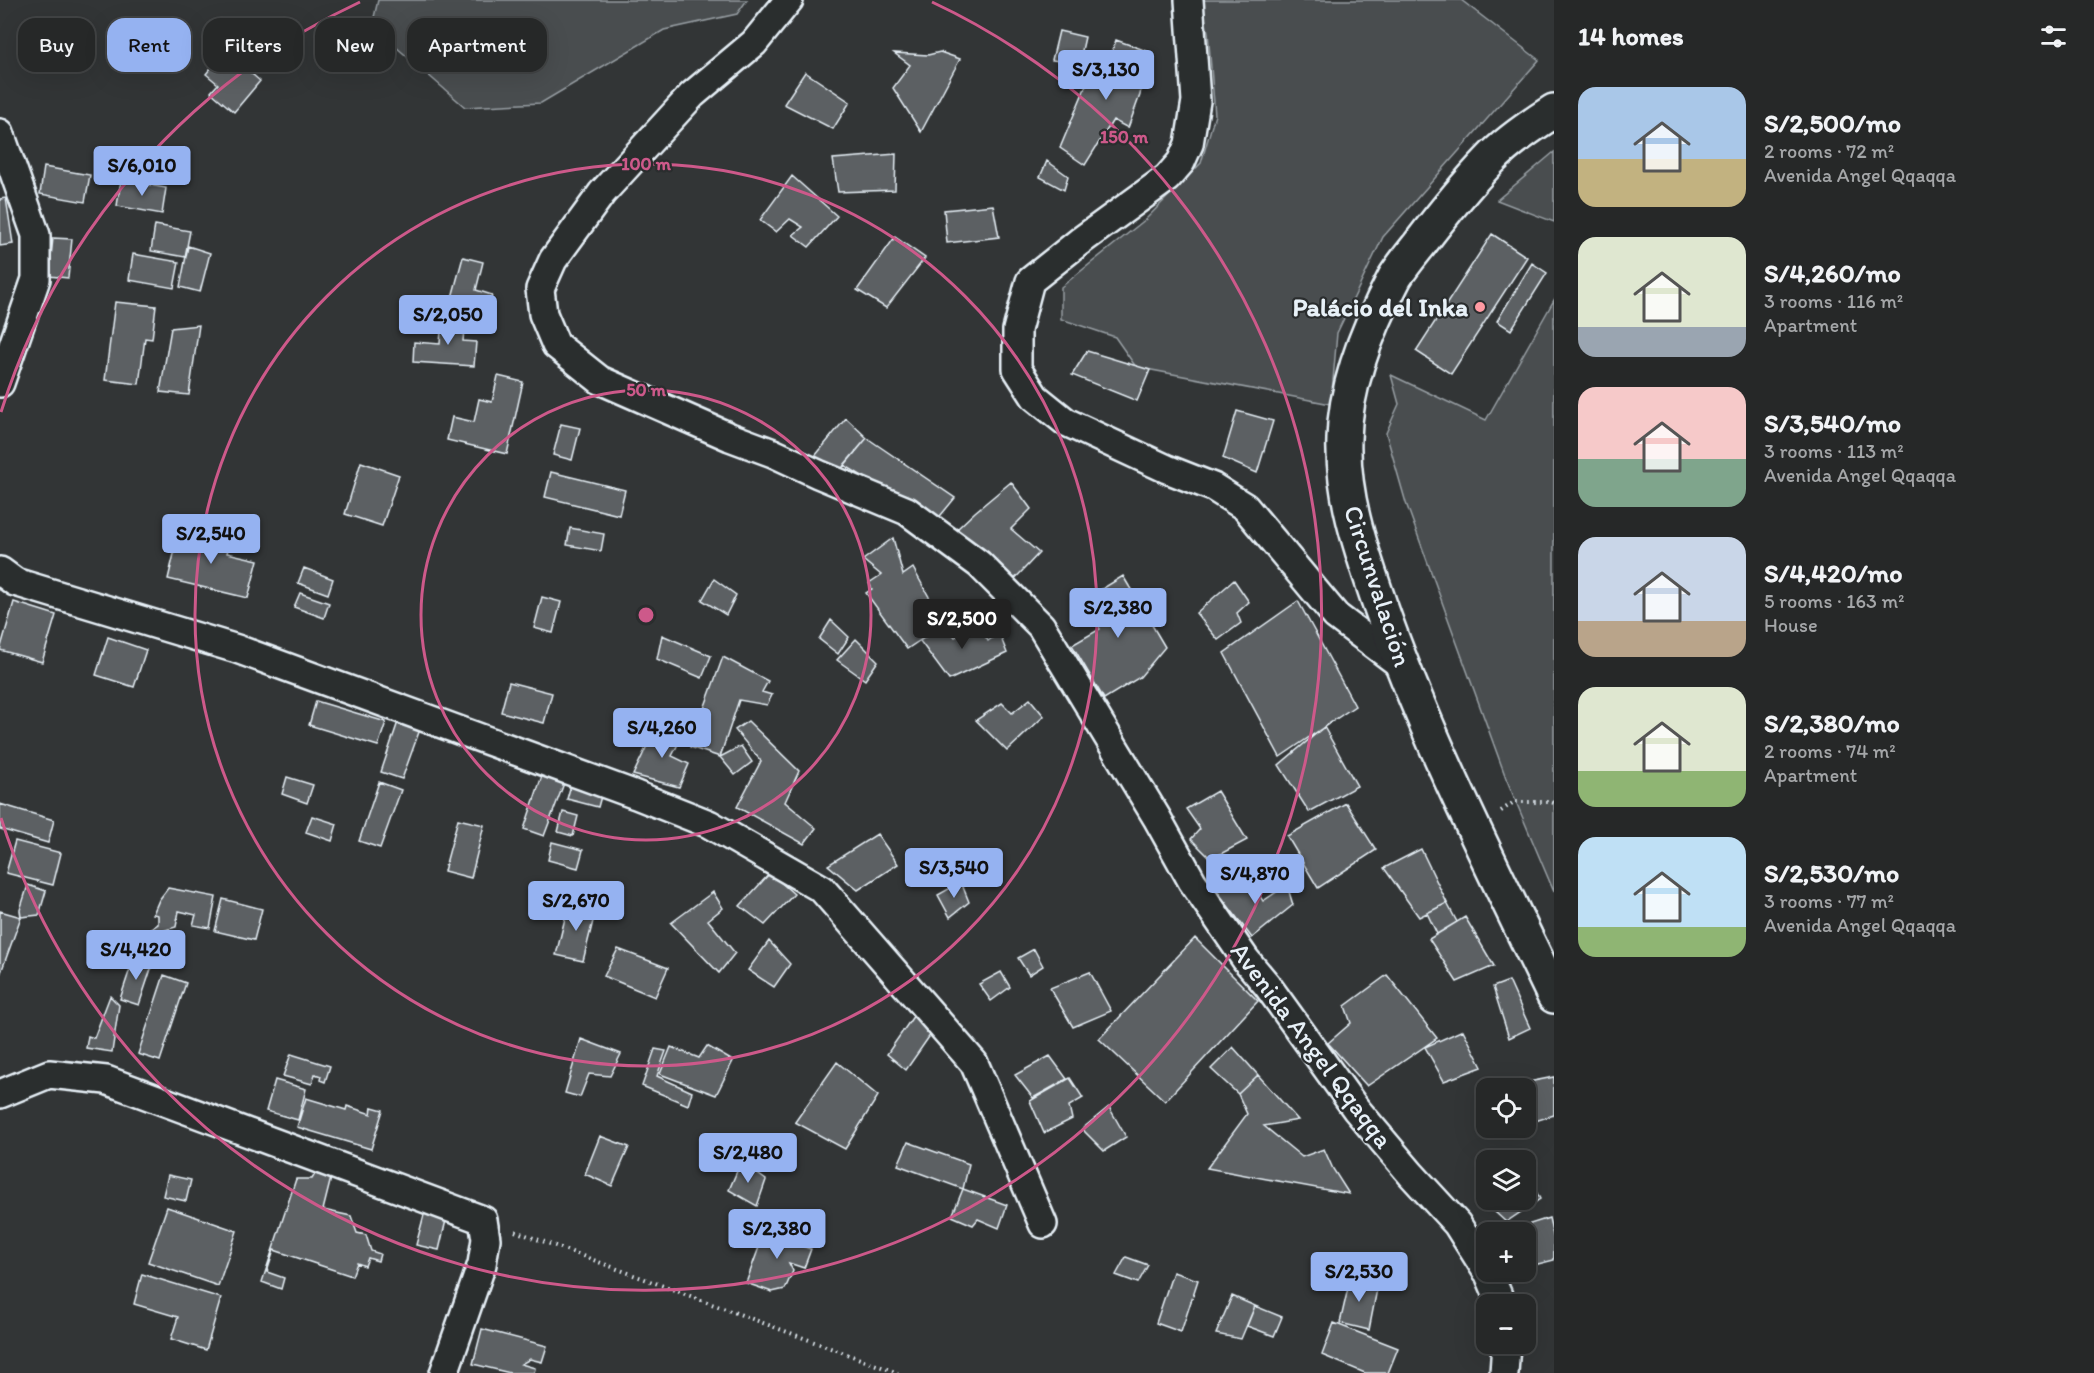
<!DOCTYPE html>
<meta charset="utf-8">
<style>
body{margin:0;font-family:Itim,sans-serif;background:#2e3030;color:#f1f3f6;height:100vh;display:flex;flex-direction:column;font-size:22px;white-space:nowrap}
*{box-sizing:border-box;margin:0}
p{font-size:20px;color:#a4a6a8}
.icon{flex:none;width:33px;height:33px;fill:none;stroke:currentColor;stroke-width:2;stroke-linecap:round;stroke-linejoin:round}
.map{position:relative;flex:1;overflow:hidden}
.side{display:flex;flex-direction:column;background:#262828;width:540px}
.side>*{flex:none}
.top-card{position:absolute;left:18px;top:18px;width:570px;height:54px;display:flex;gap:12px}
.controls{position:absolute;left:1476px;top:1078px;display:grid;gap:12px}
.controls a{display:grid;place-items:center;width:60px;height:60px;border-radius:12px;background:#262828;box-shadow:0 6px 24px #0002,0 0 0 2px #424445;font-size:30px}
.price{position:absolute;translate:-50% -51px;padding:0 14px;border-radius:6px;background:#95b2f1;color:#111;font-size:20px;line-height:39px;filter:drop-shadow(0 2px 3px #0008)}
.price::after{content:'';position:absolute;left:50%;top:36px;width:18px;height:14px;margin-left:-9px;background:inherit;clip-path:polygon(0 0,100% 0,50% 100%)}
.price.selected{background:#222;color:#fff}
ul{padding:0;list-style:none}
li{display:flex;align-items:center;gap:18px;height:150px;padding:0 24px}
li span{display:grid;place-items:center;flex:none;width:168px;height:120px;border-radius:18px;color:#555}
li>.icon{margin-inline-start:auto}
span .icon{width:72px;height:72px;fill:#fffc;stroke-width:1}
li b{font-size:26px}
h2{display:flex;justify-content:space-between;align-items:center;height:72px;padding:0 24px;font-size:26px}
.chip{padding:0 21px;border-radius:18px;background:#262828;box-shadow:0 6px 24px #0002,0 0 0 2px #424445;font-size:21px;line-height:54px}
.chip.selected{background:#95b2f1;color:#111}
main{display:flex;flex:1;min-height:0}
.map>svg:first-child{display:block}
</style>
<main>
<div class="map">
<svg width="1554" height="1373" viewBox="0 0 1554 1373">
<rect width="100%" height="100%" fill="#323536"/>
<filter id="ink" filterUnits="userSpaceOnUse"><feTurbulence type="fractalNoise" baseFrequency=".0167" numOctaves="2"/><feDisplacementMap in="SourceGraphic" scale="12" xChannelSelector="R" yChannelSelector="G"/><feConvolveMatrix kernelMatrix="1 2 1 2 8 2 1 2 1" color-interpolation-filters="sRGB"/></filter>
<g filter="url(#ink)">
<path fill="#494d4f" stroke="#989fa4" stroke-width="1.5" d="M378,0h369l-10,14 -73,16 -123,73 -76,4 -93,-81z
M1201,0h260l78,60 -156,177 -46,96 -6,71 -195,-37 -21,-30 -54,-18v-32l85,-68 55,-56 14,-48 -7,-83z
M1554,152v70l-57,-22z
M1554,300v592l-48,-114 -100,-275 -20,-70 13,-29 -8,-29 95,45z"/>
<path fill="#5c6063" stroke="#e8f1f8" stroke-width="1.5" d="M1059,31l26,6 -6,27 -27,-4z
M1116,40l31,11 -7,44 -12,33 -15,-8 -28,45 -25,-17 30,-72 14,1z
M225,51l35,30 -26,31 -23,-20 7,-8 -12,-10z
M940,52l20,7 -39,73 -28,-44 17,-23 -16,-12 34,2z
M805,72l45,30 -17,27 -49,-25z
M896,154l-1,36 -57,2 -5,-33z
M1047,161l21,15 -4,14 -24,-13z
M44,167l46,8 -5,27 -45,-8z
M792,176l45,40 -28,31 -16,-12 10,-8 -13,-8 -14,13 -16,-12z
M121,180l45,8 -4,26 -45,-8z
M6,198l7,46 -13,2v-47z
M993,205l6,32 -52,6 -3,-33z
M155,225l35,6 -5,26 -34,-6z
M1492,234l35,23 -76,117 -35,-23z
M895,237l30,21 -39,50 -29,-18z
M53,238l19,1 -4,39 -19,-2z
M188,246l22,7 -10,39 -20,-5z
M133,254l46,8 -5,26 -45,-8z
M463,257l20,5 -7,28 16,5 -5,20 -37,-10z
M1532,263l15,10 -36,57 -14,-9z
M115,302l41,4 -4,33 -7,-1 -6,46 -34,-4z
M442,316l23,2 -2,23 13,1 -2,24 -61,-4 1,-20 26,2z
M199,325l-10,70 -29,-3 11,-64z
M1087,351l63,19 -13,31 -65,-26z
M498,376l25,6 -16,72 -60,-14 5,-23 22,5 5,-23 13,3z
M1237,411l36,10 -16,52 -34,-15z
M846,418l21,20 -29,35 -27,-12z
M561,424l19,4 -8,32 -19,-5z
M867,438l88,60 -19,23 -92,-56z
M361,462l38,13 -17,51 -37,-12z
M551,472l74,18 -6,25 -74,-18z
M1011,482l20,27 -20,20 28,24 -29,31 -54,-54 19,-18z
M570,528l34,6 -3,17 -34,-6z
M180,529l50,12 -3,12 31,7 -10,38 -80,-19z
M893,538l10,37 10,-7 31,56 -37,25 -41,-56 6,-4 -3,-6 12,-8 -18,-15z
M304,568l29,11 -5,15 -30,-11z
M1123,576l42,71 -25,30 -36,22 -32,-54 28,-16 -16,-29z
M714,579l22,16 -10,20 -24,-15z
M1234,580l15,22 -12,11 4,10 -23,17 -22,-27z
M300,593l29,10 -5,15 -30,-11z
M542,597l19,5 -8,31 -19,-5z
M1298,601l57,105 -75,51 -56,-104z
M14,602l42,13 -14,47 -42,-12z
M831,620l18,17 -11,17 -19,-15z
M944,624l11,13 24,-11 9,15 11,-8 8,20 -58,27 -29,-39z
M662,635l49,21 -9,22 -45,-19z
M108,637l38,13 -12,37 -38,-12z
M856,639l22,22 -13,19 -28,-20z
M723,657l45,24 -6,11 10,3 -5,10 -28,-5 -19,57 -30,-10z
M509,682l43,11 -8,30 -43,-11z
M1030,699l14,17 -37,35 -31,-31 26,-17 10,10z
M316,701l70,21 -8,24 -69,-21z
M401,713l22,8 -21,58 -21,-7z
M748,721l51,50 -14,31 31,26 -12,16 -67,-37 24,-46 -26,-31z
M658,723l18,7 -5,10 7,4 -6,12 17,8 -10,23 -46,-12z
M1324,727l33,59 -48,26 -30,-47z
M741,746l11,16 -17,13 -15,-18z
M544,770l22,8 -22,58 -20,-7z
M287,777l26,8 -6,18 -25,-9z
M572,781l31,8 -5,18 -31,-8z
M379,782l22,8 -21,58 -21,-7z
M1217,791l30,49 -36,19 -20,-20 9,-10 -14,-20z
M1346,803l30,47 -58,38 -31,-52z
M0,804l54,16 -6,23 -48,-14z
M563,812l15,4 -5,20 -15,-4z
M312,816l25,8 -5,17 -26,-9z
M458,819l26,6 -13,53 -27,-7z
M877,834l21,30 -40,26 -30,-25z
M15,841l46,12 -8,32 -47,-12z
M552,842l31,8 -5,18 -30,-8z
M1421,849l26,54 -28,14 -35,-49z
M770,873l24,21 -29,31 -25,-19z
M1246,876l17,25 24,-16 6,20 -41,33 -35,-47z
M961,882l8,20 -19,15 -12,-22z
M28,885l18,6 -7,24 -18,2 -1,-7z
M168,888l48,9 -6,31 -17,-3 3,-10 -17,-4 -3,16 -11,3 -8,29 -14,-5 8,-25 7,-5v-9l-5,-1 6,-14z
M713,892l10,16 -15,12 27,33 -16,20 -48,-50z
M223,899l39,10 -8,31 -39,-9z
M569,902l27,7 -13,52 -27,-6z
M1447,903l10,19 -20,12 -10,-21z
M0,911l21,6 -21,58z
M1465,917l29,49 -37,16 -28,-43z
M1195,938l63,63 -93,100 -66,-62z
M769,941l21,23 -16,23 -26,-17z
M618,949l50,19 -13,29 -51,-21z
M1034,949l9,17 -14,9 -11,-17z
M134,957l19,6 -14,42 -19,-6z
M1001,972l9,15 -19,14 -12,-17z
M1090,972l21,39 -38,16 -23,-39z
M164,975l22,8 -26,78 -22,-7z
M1387,975l50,63 -70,48 -39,-43 23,-20 -6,-17z
M1509,981l21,47 -21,10 -16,-51z
M110,996l9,9 -7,47 -26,-4 2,-12 6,2z
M914,1015l17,19 -25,36 -19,-16z
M1463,1030l19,37 -38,14 -19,-34z
M581,1039l40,15 -11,22 -21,-2 -9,23 -15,-4z
M707,1046l26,15 -17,34 -56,-21 11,-27 28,11z
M1233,1047l25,28 -20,19 -27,-25z
M655,1049l11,2 -9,25 35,16 -4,13 -46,-19z
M291,1054l39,12 -5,16 -5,-2 1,-4 -6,-2 -3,10 -29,-8z
M1050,1056l17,23 -34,19 -18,-23z
M837,1062l41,34 -33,53 -50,-27z
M1258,1075l40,45 -34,6 38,31 22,-8 9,20 16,25 -142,-26 40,-54 -9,-20z
M1554,1077v38l-28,9v-35h-33z
M1070,1078l13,20 -14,8 3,13 -28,14 -14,-32z
M275,1080l31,9 -8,31 -32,-9z
M306,1098l40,12 1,-4 24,8 1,-7 11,3 -12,39 -74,-22z
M1109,1107l17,30 -22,14 -22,-22z
M600,1136l29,11 -17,39 -27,-12z
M908,1142l61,22 -6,25 -65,-24z
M741,1162l25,18 -9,26 -28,-16z
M315,1174l16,4 -8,32 28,6 6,17 9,2 5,16 9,3 -2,7 -10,-3 -3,8 -8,-3 -5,13 -78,-26 -7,22 17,6 -3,11 -19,-7 34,-103h16z
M168,1175l23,5 -5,21 -23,-5z
M1528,1176l12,23 -34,23 -23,-21 3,-2 40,1v-23z
M963,1189l44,16 -8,23 -21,-9 -5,6 -21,-9z
M167,1207l70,24 -19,55 -70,-24z
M425,1211l22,5 -8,34 -23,-5z
M1549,1218l5,21v21l-28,7v-34l-21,-1z
M766,1228h26v15l19,6 -7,19 -15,-5 4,8 -8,18 -13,3 -26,-9z
M1126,1257l22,8 -10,18 -22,-8z
M1173,1272l25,8 -17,52 -25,-9z
M142,1274l79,24 -15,52 -35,-11 7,-22 -44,-13z
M1351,1275l27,9 -9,46 -29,-7z
M1232,1296l23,10 -14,33 -25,-5z
M1255,1306l27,11 -8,19 -27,-10z
M1334,1323l64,25 -10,25h-23l-43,-18z
M482,1329l65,17 -5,16 -12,-3 -9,5 14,4 -1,5h-24l-37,-9z"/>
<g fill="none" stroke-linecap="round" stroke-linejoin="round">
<g stroke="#e8f1f8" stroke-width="32">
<path id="street" d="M789,0l-35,43 -62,52 -90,98 -49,67 -13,29 3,25 13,31 44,35 130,57 43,16 45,21 89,37 72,53 62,62 116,192 35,63 54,79 21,25 89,124 55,65 46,50 29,46
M1189,0l7,101 -7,43 -8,18 -14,16 -88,64 -49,39 -13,49v39l18,28 31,25 101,47 46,18 32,20 91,109 65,49
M0,133l36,102v44l-36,104
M0,571l15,11 222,67 399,146 73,29 113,65 152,174 69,161
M0,1094l49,-20 57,6 377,140 3,19 -4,25 -38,109
M1488,1272l14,33
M1504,1373l2,-29"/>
</g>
<g stroke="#e8f1f8" stroke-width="38">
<path id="highway" d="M1554,111c-22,14 -46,30 -64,49 -25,26 -49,56 -71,85 -8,10 -17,21 -24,32 -26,49 -50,106 -51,162 -2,58 18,113 36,166 47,135 113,263 174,391"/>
</g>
<path stroke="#e8f1f8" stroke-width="4" stroke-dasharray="1.5 4.5" stroke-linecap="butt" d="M1501,811l13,-9h37l3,1
M515,1231l383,142"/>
<use href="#street" stroke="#2a2d2e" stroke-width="27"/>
<use href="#highway" stroke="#2a2d2e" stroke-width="33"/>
</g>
</g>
<g fill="none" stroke="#cd598a" stroke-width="3">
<circle cx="646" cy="615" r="225"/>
<circle cx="646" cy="615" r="451"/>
<path d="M1 412A676 676 0 0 1 360 2M932 2A676 676 0 1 1 1 818"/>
</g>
<circle fill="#ff9aa2" stroke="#2a2d2e" stroke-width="2" cx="1480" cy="307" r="6"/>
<g text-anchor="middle" stroke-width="4.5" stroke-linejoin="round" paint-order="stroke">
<g font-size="26" font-weight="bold" fill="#e8f1f8" stroke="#2a2d2e" text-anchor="end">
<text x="1468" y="316">Palácio del Inka</text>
</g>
<g font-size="26" fill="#e8f1f8" stroke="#2a2d2e">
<text transform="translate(1378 586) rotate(72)" y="9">Circunvalación</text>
<text transform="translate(1312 1045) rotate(53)" y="9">Avenida Angel Qqaqqa</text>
</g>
</g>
<circle cx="646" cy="615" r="9" fill="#cd598a" stroke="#2a2d2e" stroke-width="3"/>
<g font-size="18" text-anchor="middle" font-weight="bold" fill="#cd598a" stroke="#2a2d2e" stroke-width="4.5" stroke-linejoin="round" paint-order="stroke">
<text x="1124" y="143">150 m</text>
<text x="646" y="170">100 m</text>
<text x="646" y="396">50 m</text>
</g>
</svg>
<div class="controls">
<a><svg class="icon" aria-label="locate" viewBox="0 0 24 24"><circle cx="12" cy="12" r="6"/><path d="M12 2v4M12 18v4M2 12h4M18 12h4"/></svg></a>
<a><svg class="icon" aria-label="layers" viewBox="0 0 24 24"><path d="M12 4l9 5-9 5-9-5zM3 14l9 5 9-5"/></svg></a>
<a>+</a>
<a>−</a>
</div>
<b class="price" style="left:1106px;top:101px">S/3,130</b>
<b class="price" style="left:142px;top:197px">S/6,010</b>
<b class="price" style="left:448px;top:346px">S/2,050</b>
<b class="price" style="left:211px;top:565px">S/2,540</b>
<b class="price" style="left:1118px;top:639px">S/2,380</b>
<b class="price selected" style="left:962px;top:650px">S/2,500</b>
<b class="price" style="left:662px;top:759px">S/4,260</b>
<b class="price" style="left:954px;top:899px">S/3,540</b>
<b class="price" style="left:1255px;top:905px">S/4,870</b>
<b class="price" style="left:576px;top:932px">S/2,670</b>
<b class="price" style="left:136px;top:981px">S/4,420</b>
<b class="price" style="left:748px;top:1184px">S/2,480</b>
<b class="price" style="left:777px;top:1260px">S/2,380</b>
<b class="price" style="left:1359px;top:1303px">S/2,530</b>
<div class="top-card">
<a class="chip">Buy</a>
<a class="chip selected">Rent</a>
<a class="chip">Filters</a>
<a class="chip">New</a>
<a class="chip">Apartment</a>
</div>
</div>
<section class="side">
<h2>14 homes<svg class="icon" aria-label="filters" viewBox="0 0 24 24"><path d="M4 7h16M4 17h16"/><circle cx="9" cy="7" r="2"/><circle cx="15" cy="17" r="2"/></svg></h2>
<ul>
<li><span style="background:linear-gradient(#a9c7e8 60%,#c2b280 0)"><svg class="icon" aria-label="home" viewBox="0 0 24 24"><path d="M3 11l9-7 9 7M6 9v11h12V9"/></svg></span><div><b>S/2,500/mo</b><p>2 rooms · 72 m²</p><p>Avenida Angel Qqaqqa</p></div></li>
<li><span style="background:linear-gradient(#dfe7d0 75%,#9aa5b1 0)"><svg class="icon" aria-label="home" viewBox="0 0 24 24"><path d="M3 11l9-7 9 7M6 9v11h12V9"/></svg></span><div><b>S/4,260/mo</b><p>3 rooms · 116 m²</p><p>Apartment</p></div></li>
<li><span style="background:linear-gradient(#f6c9c9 60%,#7fa58c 0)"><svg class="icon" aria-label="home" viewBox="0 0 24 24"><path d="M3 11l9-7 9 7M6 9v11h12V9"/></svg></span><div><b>S/3,540/mo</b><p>3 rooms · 113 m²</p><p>Avenida Angel Qqaqqa</p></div></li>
<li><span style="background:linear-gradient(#c9d6e8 70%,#b9a48a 0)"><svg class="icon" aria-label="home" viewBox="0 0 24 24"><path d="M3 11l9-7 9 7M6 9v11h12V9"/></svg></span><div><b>S/4,420/mo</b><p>5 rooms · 163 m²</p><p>House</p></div></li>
<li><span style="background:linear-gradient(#dfe7d0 70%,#8fb573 0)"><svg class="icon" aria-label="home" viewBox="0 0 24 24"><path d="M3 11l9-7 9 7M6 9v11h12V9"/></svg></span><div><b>S/2,380/mo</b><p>2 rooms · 74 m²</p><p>Apartment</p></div></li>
<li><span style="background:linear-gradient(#bfe0f5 75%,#8fb573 0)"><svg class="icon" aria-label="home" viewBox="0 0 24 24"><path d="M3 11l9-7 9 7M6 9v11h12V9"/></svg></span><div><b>S/2,530/mo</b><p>3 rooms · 77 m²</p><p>Avenida Angel Qqaqqa</p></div></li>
</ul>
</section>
</main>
